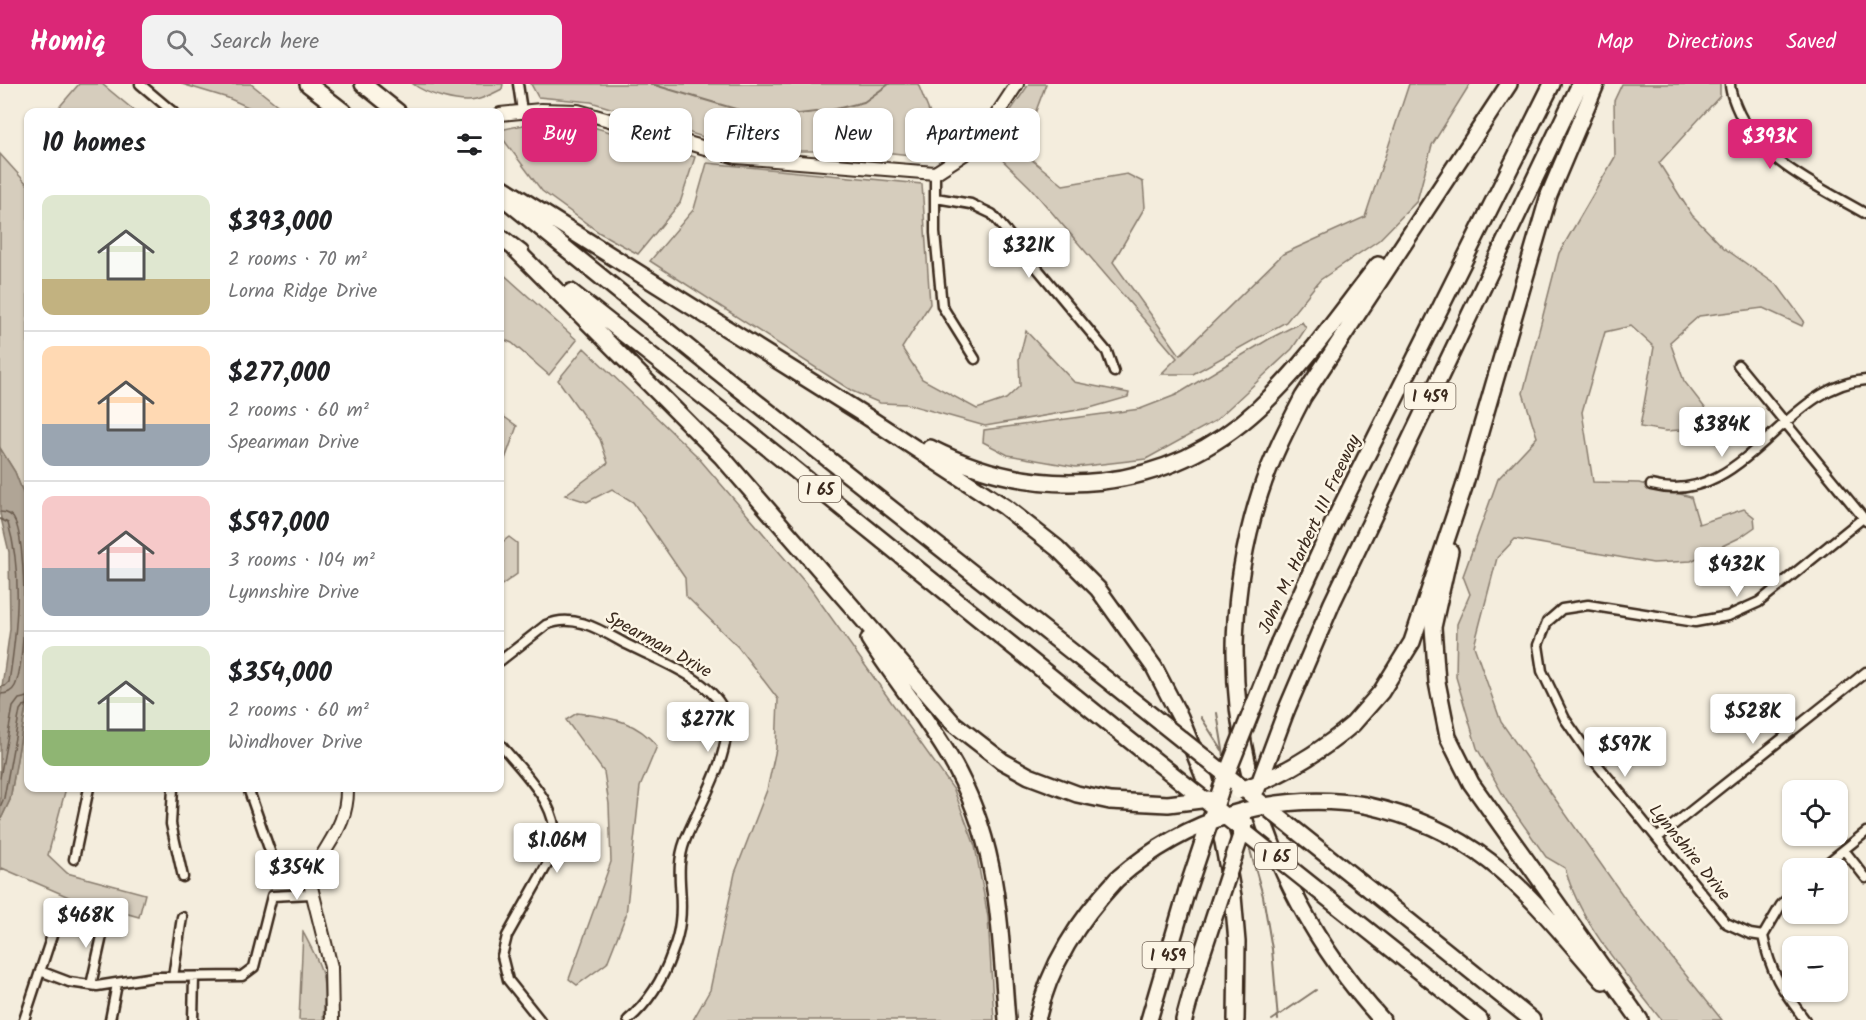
<!DOCTYPE html>
<meta charset="utf-8">
<style>
body{margin:0;font-family:Kalam,sans-serif;background:#f2f2f2;color:#202124;height:100vh;display:flex;flex-direction:column;font-size:22px;white-space:nowrap}
*{box-sizing:border-box;margin:0}
p{font-size:20px;color:#757577}
.icon{flex:none;width:33px;height:33px;fill:none;stroke:currentColor;stroke-width:2;stroke-linecap:round;stroke-linejoin:round}
.map{position:relative;flex:1;overflow:hidden}
.sheet{position:absolute;left:24px;top:24px;width:480px;height:684px;display:flex;flex-direction:column;background:#fff;border-radius:12px;box-shadow:0 2px 4px #0004}
.sheet>*{flex:none}
.hud{position:absolute;left:522px;top:24px;width:570px;height:54px;display:flex;gap:12px}
.tools{position:absolute;left:1782px;top:696px;display:grid;gap:12px}
.tools a{display:grid;place-items:center;width:66px;height:66px;border-radius:12px;background:#fff;box-shadow:0 2px 4px #0004;font-size:30px}
.price{position:absolute;translate:-50% -51px;padding:0 14px;border-radius:6px;background:#fff;color:#222;font-size:20px;line-height:39px;filter:drop-shadow(0 2px 3px #0008)}
.price::after{content:'';position:absolute;left:50%;top:36px;width:18px;height:14px;margin-left:-9px;background:inherit;clip-path:polygon(0 0,100% 0,50% 100%)}
.price.on{background:#db2777;color:#fff}
ul{padding:0;list-style:none}
li{display:flex;align-items:center;gap:18px;height:150px;padding:0 18px}
li+li{border-top:2px solid #e0e0e0}
li span{display:grid;place-items:center;flex:none;width:168px;height:120px;border-radius:12px;color:#555}
li>.icon{margin-inline-start:auto}
span .icon{width:72px;height:72px;fill:#fffc;stroke-width:1}
li b{font-size:26px}
h2{display:flex;justify-content:space-between;align-items:center;height:72px;padding:0 18px;font-size:26px}
.tag{padding:0 21px;border-radius:12px;background:#fff;box-shadow:0 2px 4px #0004;font-size:21px;line-height:54px}
.tag.on{background:#db2777;color:#fff}
header{display:flex;align-items:center;gap:36px;box-sizing:border-box;height:84px;padding:0 30px;background:#db2777;color:#fff}
header strong{font-size:28px}
nav{display:flex;gap:33px;margin-inline-start:auto;font-size:21px}
.search{width:420px;height:54px;background:#f2f2f2;display:flex;align-items:center;gap:15px;box-sizing:border-box;padding:0 21px;border-radius:12px;color:#757577;font-size:22px}
.map>svg:first-child{display:block}
</style>
<header>
<strong>Homiq</strong>
<div class="search"><svg class="icon" aria-label="search" viewBox="0 0 24 24"><circle cx="10" cy="10" r="6"/><path d="M15 15l6 6"/></svg>Search here</div>
<nav><a>Map</a><a>Directions</a><a>Saved</a></nav>
</header>
<div class="map">
<svg width="1866" height="936" viewBox="0 0 1866 936">
<rect width="100%" height="100%" fill="#f4eddd"/>
<filter id="ink" filterUnits="userSpaceOnUse"><feTurbulence type="fractalNoise" baseFrequency=".0167" numOctaves="2"/><feDisplacementMap in="SourceGraphic" scale="12" xChannelSelector="R" yChannelSelector="G"/><feConvolveMatrix kernelMatrix="1 2 1 2 8 2 1 2 1" color-interpolation-filters="sRGB"/></filter>
<g filter="url(#ink)">
<path fill="#d6cdbd" stroke="#887c6e" stroke-width="1.5" d="M79,0h23l34,28h-81z
M182,0h69l35,28h-27l-31,-14z
M413,0h90l-1,5c-8,4 -17,9 -26,11 -17,4 -50,-6 -63,-16z
M531,0h387l17,42 5,23 -20,7 -46,-5h-126l-157,-49 -53,-5z
M1029,0h17l-25,67 42,34 64,-11 16,8 2,25 -32,55 67,93 103,-101 82,-37 44,-133h61l-38,61 -15,56 -38,39 -59,40 -34,42 -93,52h-32l16,-16 -147,-171 -43,-42z
M1622,0h98v12l-61,67 33,52 32,33 54,38 26,35 -2,5 -39,-18 -64,8 -29,26 14,39 28,36 -17,12 -29,2 -26,-4 14,-80 -23,-21 -26,6 -23,80 11,70 46,1 52,14 8,27 45,-15 10,8 1,10 -16,11 -48,23 -38,2 -138,-24 -18,19 -23,88 27,76 130,185 91,113h-61l-2,-3c-34,-44 -80,-95 -94,-149l-19,-11 -40,-57 -29,-52 -21,-71 1,-53 13,-30 -7,-18 35,-97 39,-42 -14,-44 36,-140 56,-96 -1,-56z
M542,37l34,1 119,35 -15,46 -42,51 -38,-21 -58,-42 -42,-56v-5z
M0,70l28,31v321l-13,-34 -15,-24z
M707,79l215,21 8,120 -28,44 20,31 55,30 29,-10 14,-13 -1,-27 7,-28 48,51 55,11 -1,4 -38,11 -105,18 -78,-22 -27,-1 -28,-12 -202,-130 44,-52z
M500,187l77,69 -28,35 -37,-32 -12,-5z
M1302,238l4,6 -14,21 -77,72 -69,38 -70,8 -68,-12 -25,-13 1,-12 156,-21 36,-14 93,-56z
M584,264l112,107 114,133 144,202 21,56 13,71 6,103h-301l17,-30 25,-117 32,-83 9,-41 2,-50 -40,-52 -52,-51 -1,-18 -52,-76 -21,-13 -25,13 -22,-7 43,-32 -8,-24 -42,-59z
M500,330l17,12 -17,47z
M509,453l8,6v31l-17,12v-42z
M28,611v93h38l-18,67 19,18 78,21 -6,23 -68,-19 -69,-30 -2,3v-50l10,-21z
M577,629c33,5 57,6 80,33l-17,41 -14,128 -19,48 -30,22 -8,-6 42,-117 -2,-58 -5,-32 -38,-52z
M303,848c20,38 24,44 20,88h-24z"/>
<path fill="#b0a596" stroke="#817466" stroke-width="1.5" d="M0,364l15,24 13,34v189l-18,105 -10,21v-120l10,-72 -1,-77 -9,-38z"/>
<g fill="none" stroke-linecap="round" stroke-linejoin="round">
<path stroke="#6a5b4e" stroke-width="1.5" d="M0,428c7,0 12,2 15,9 12,24 12,140 0,165 -3,6 -8,8 -15,8
M0,435l8,4c15,51 9,108 1,159l-4,4 -5,1
M0,694l13,-71 6,-8 9,-2
M0,723l4,-9 16,-88 3,-4 5,-1"/>
<path stroke="#817466" stroke-width="2" d="M651,0l115,34 66,-8 32,-8 25,-18
M1217,629l8,49
M1201,633l21,33
M1248,759l15,53 9,53 6,71
M1272,936l44,-30"/>
<g stroke="#3b2a1e" stroke-width="13">
<path id="street" d="M140,0l33,28
M518,0l4,27
M1730,0c0,8 3,14 6,22 22,55 82,80 130,108
M935,89v60l7,73 33,53
M936,114l35,6 21,10 115,138 7,20
M1738,281l128,156
M1651,401c93,24 132,-100 215,-105
M500,577l46,-36c28,-13 56,6 80,19 30,15 83,34 97,65 16,36 -25,97 -38,132 -11,29 -1,52 -5,81 -1,10 -4,21 -8,31 -9,26 -23,49 -44,67
M500,660c26,32 65,65 53,110l-46,82 -5,20 6,24 32,40
M173,704l-2,36 12,53
M248,704l24,69
M1657,754l209,-166
M1844,766l22,28
M74,775l15,-71
M1821,784l45,-36
M1792,810l-11,11 -18,31c8,39 19,53 42,84
M1763,852l-13,-2 -24,-11 -134,-165 -27,-39 -23,-48 -4,-26 9,-23 15,-13 26,-4 107,17 33,-6 31,-14 104,-84
M40,887l29,11 28,4 57,-9 88,-1 12,-9 18,-71 39,-2
M173,893l9,-60
M91,901l15,-67
M24,936l38,-115
M110,936l7,-36
M193,936l1,-43"/>
</g>
<g stroke="#3b2a1e" stroke-width="16">
<path id="secondary" d="M500,30l41,-4 37,1 158,46 199,16 34,-22 19,-23 29,-44
M332,936l-1,-53 -20,-80c4,-37 37,-52 36,-99"/>
</g>
<g stroke="#3b2a1e" stroke-width="20">
<path id="highway" d="M308,0l36,28
M363,0l35,28
M500,102l366,230 139,91 52,41 41,41 56,78 26,50 24,60 19,65 10,54 4,46 -1,78
M500,111l217,176 359,284
M500,153l21,16
M513,163l209,210 231,266 49,38 27,15 48,18 33,7
M571,208l171,135 381,308
M930,364c110,56 236,46 329,-40 45,-42 81,-95 119,-143
M1450,467l-17,76 4,55 11,55 23,46 169,237
M869,555c25,40 56,76 80,117 51,86 50,168 58,264
M1279,558l56,-123 217,-435
M1286,627l46,-108 248,-519
M1353,640l28,-32 31,-50 52,-155 85,-292 47,-111
M1365,721c120,26 163,90 238,176
M1369,805l163,131
M1428,894l52,42
M1037,936c12,-55 42,-100 80,-141
M1149,936l38,-130
M1184,936l17,-63
M1382,936c-131,-143 -182,-341 -122,-527 11,-34 27,-65 43,-96l206,-313"/>
</g>
<use href="#street" stroke="#fcf5e5" stroke-width="8"/>
<use href="#secondary" stroke="#fcf5e5" stroke-width="12"/>
<use href="#highway" stroke="#fcf5e5" stroke-width="15"/>
<g stroke="#3b2a1e" stroke-width="20" stroke-linecap="butt">
<path id="highway-bridge" d="M1076,571l293,234
M1123,651l305,243
M1257,705l29,-78
M1238,707c44,-15 80,-37 115,-67
M1110,717l58,3 41,-5
M1117,795c70,-61 156,-88 248,-74
M1187,806l35,-104 57,-144
M1201,873l44,-134"/>
</g>
<use href="#highway-bridge" stroke="#fcf5e5" stroke-width="15"/>
</g>
</g>
<g text-anchor="middle" stroke-width="5" stroke-linejoin="round" paint-order="stroke">
<g fill="#fcf5e5" stroke="#75675a" stroke-width="1.5">
<rect x="1404.5" y="299" width="51" height="26" rx="4.5"/>
<rect x="799" y="392" width="42" height="26" rx="4.5"/>
<rect x="1255" y="759" width="42" height="26" rx="4.5"/>
<rect x="1142.5" y="858" width="51" height="26" rx="4.5"/>
</g>
<g font-size="16" font-weight="bold" fill="#3b2a1e">
<text x="1430" y="318">I 459</text>
<text x="820" y="411">I 65</text>
<text x="1276" y="778">I 65</text>
<text x="1168" y="877">I 459</text>
</g>
<g font-size="18" fill="#3b2a1e" stroke="#fcf5e5">
<text transform="translate(1309 450) rotate(-65)" y="6">John M. Harbert III Freeway</text>
<text transform="translate(659 560) rotate(29)" y="6">Spearman Drive</text>
<text transform="translate(1690 768) rotate(51)" y="6">Lynnshire Drive</text>
</g>
</g>
</svg>
<div class="tools">
<a><svg class="icon" aria-label="locate" viewBox="0 0 24 24"><circle cx="12" cy="12" r="6"/><path d="M12 2v4M12 18v4M2 12h4M18 12h4"/></svg></a>
<a>+</a>
<a>−</a>
</div>
<b class="price on" style="left:1770px;top:86px">$393K</b>
<b class="price" style="left:1029px;top:195px">$321K</b>
<b class="price" style="left:1722px;top:374px">$384K</b>
<b class="price" style="left:1737px;top:514px">$432K</b>
<b class="price" style="left:1753px;top:661px">$528K</b>
<b class="price" style="left:708px;top:669px">$277K</b>
<b class="price" style="left:1625px;top:694px">$597K</b>
<b class="price" style="left:557px;top:790px">$1.06M</b>
<b class="price" style="left:297px;top:817px">$354K</b>
<b class="price" style="left:86px;top:865px">$468K</b>
<div class="hud">
<a class="tag on">Buy</a>
<a class="tag">Rent</a>
<a class="tag">Filters</a>
<a class="tag">New</a>
<a class="tag">Apartment</a>
</div>
<section class="sheet">
<h2>10 homes<svg class="icon" aria-label="filters" viewBox="0 0 24 24"><path d="M4 7h16M4 17h16"/><circle cx="9" cy="7" r="2"/><circle cx="15" cy="17" r="2"/></svg></h2>
<ul>
<li><span style="background:linear-gradient(#dfe7d0 70%,#c2b280 0)"><svg class="icon" aria-label="home" viewBox="0 0 24 24"><path d="M3 11l9-7 9 7M6 9v11h12V9"/></svg></span><div><b>$393,000</b><p>2 rooms · 70 m²</p><p>Lorna Ridge Drive</p></div></li>
<li><span style="background:linear-gradient(#ffd9b3 65%,#9aa5b1 0)"><svg class="icon" aria-label="home" viewBox="0 0 24 24"><path d="M3 11l9-7 9 7M6 9v11h12V9"/></svg></span><div><b>$277,000</b><p>2 rooms · 60 m²</p><p>Spearman Drive</p></div></li>
<li><span style="background:linear-gradient(#f6c9c9 60%,#9aa5b1 0)"><svg class="icon" aria-label="home" viewBox="0 0 24 24"><path d="M3 11l9-7 9 7M6 9v11h12V9"/></svg></span><div><b>$597,000</b><p>3 rooms · 104 m²</p><p>Lynnshire Drive</p></div></li>
<li><span style="background:linear-gradient(#dfe7d0 70%,#8fb573 0)"><svg class="icon" aria-label="home" viewBox="0 0 24 24"><path d="M3 11l9-7 9 7M6 9v11h12V9"/></svg></span><div><b>$354,000</b><p>2 rooms · 60 m²</p><p>Windhover Drive</p></div></li>
</ul>
</section>
</div>
